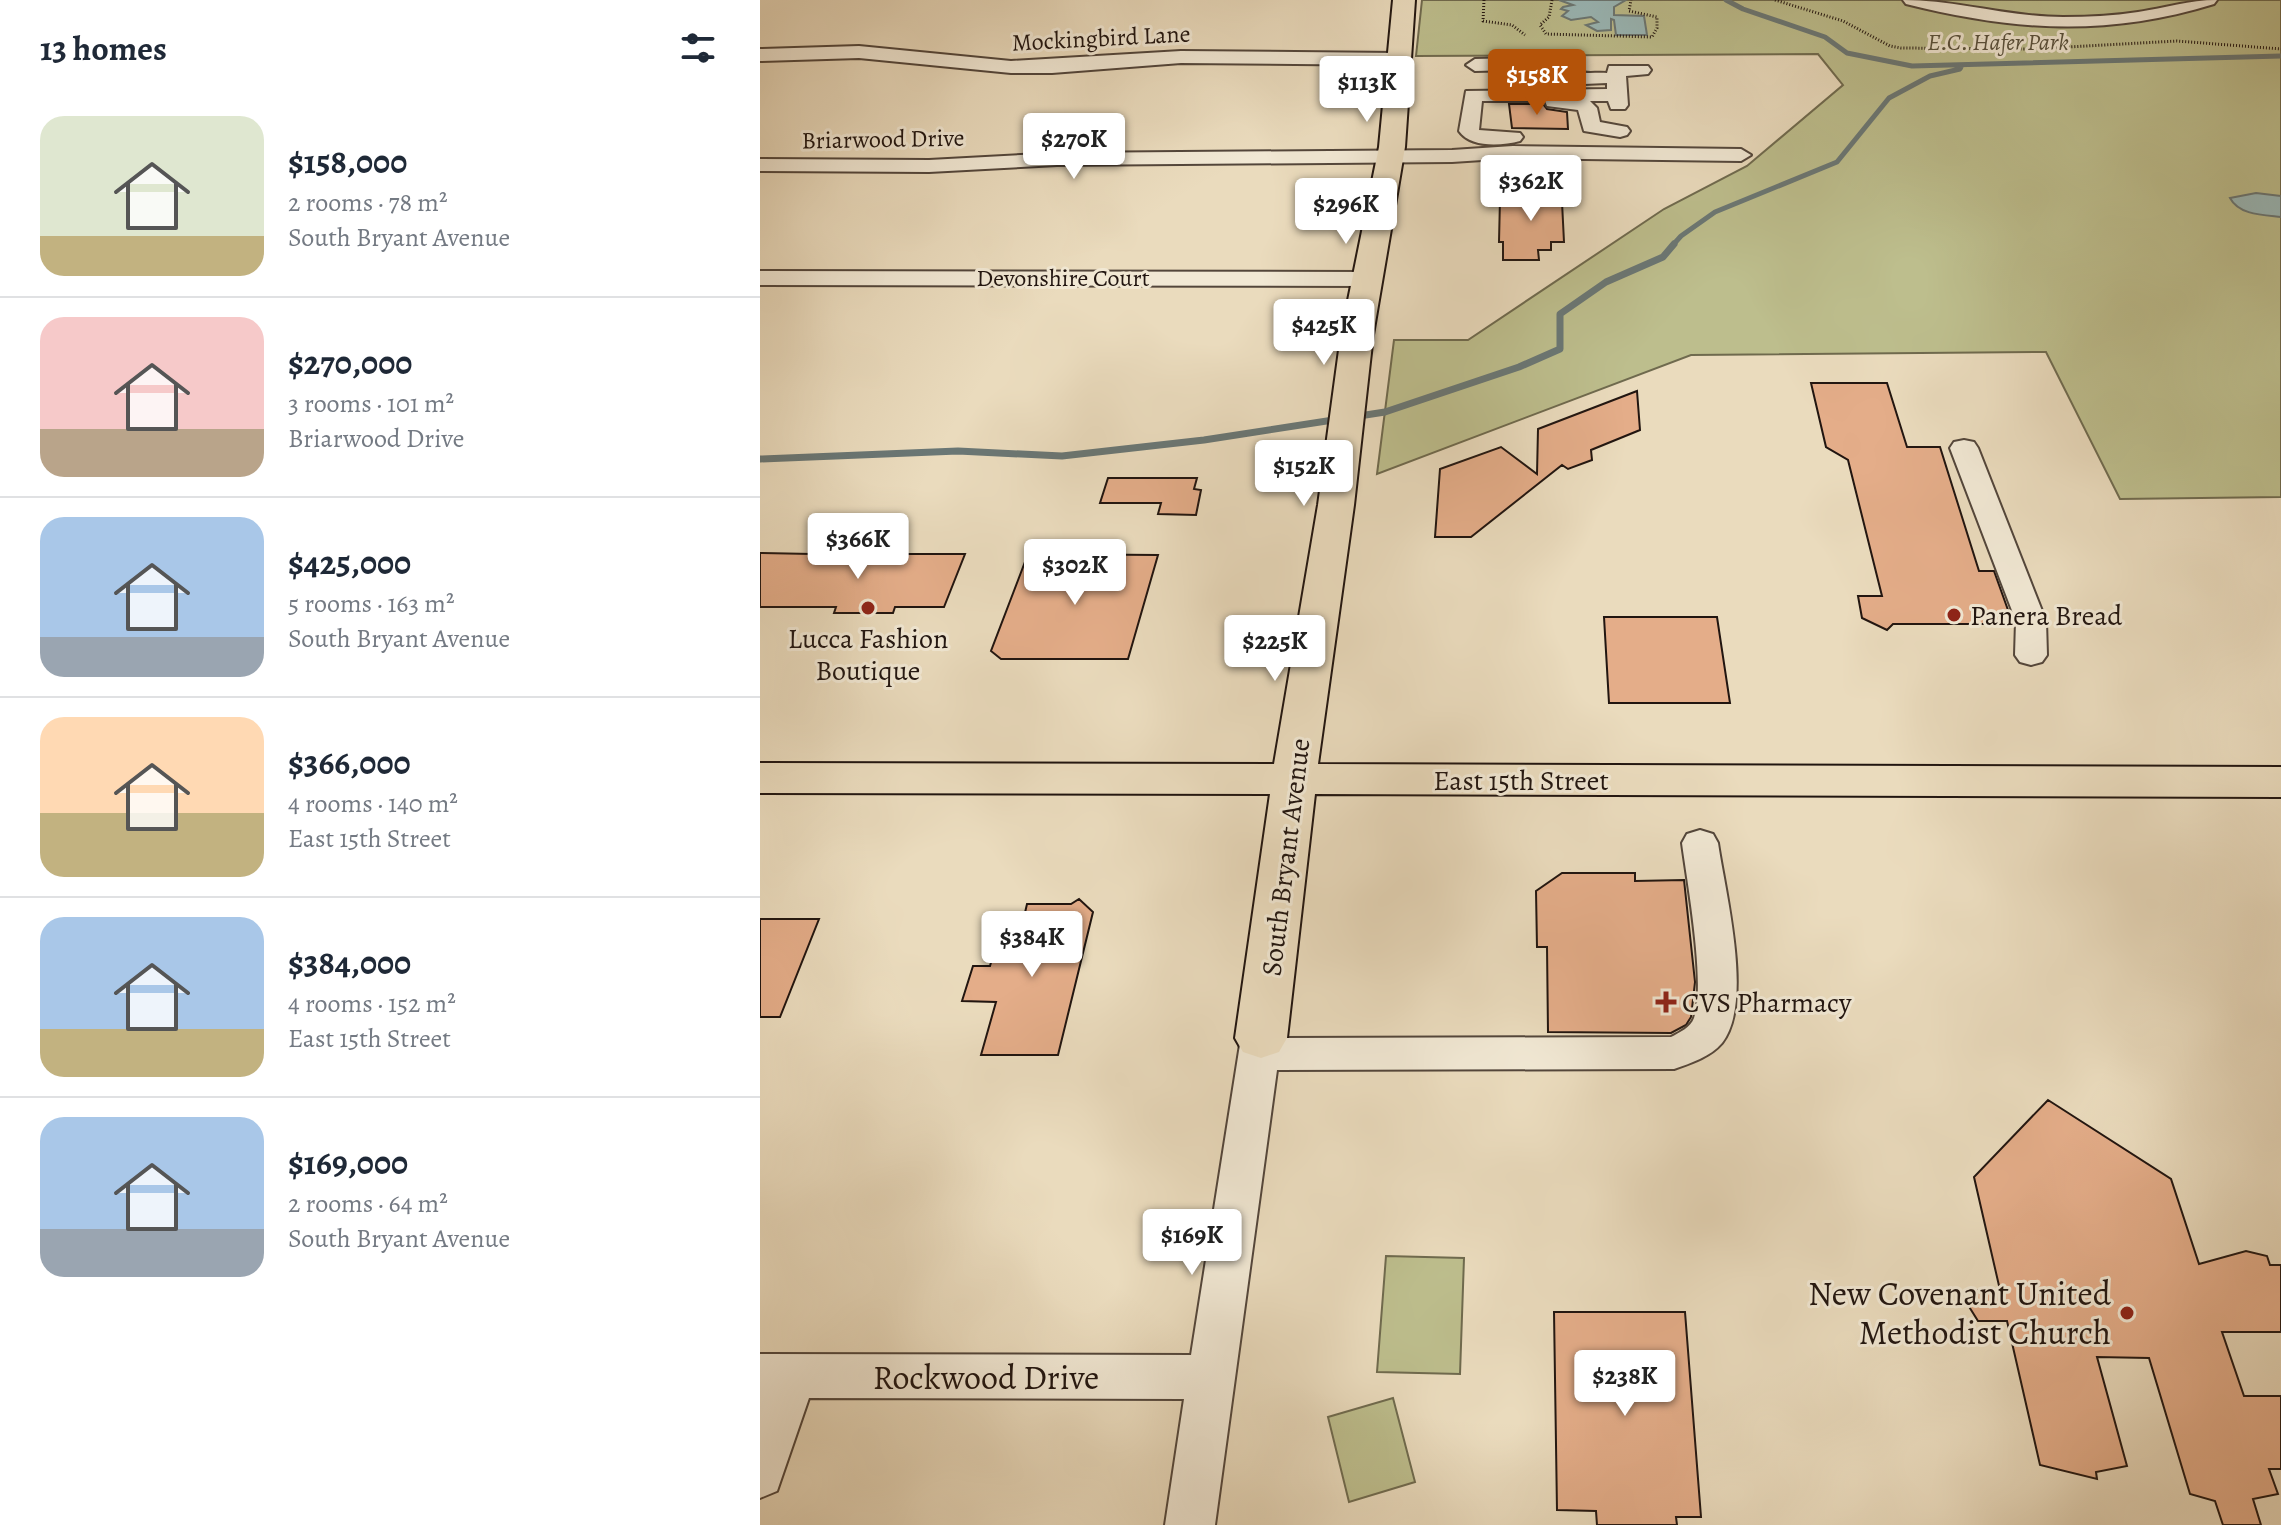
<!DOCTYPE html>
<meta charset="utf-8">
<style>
body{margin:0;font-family:Alegreya,serif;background:#f2f2f3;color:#1f2937;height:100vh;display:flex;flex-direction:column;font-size:30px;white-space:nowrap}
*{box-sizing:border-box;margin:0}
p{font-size:26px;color:#747a83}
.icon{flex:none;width:44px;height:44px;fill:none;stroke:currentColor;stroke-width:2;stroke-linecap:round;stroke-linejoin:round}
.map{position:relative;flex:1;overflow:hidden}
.details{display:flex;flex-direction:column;background:#fff;width:760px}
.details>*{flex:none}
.price{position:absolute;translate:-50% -68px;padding:0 18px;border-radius:8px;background:#fff;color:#222;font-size:26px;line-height:52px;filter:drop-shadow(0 2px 4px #0008)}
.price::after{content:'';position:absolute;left:50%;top:48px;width:24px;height:18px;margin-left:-12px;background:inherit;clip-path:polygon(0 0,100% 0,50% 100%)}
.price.selected{background:#b45309;color:#fff}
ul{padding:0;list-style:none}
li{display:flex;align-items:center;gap:24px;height:200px;padding:0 40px}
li+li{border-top:2px solid #e0e1e3}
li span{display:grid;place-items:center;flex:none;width:224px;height:160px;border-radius:24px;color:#555}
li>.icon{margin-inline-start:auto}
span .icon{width:96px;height:96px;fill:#fffc;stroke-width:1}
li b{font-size:34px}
h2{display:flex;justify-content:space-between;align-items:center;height:96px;padding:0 40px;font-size:34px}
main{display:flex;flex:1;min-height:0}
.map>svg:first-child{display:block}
</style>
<main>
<section class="details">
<h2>13 homes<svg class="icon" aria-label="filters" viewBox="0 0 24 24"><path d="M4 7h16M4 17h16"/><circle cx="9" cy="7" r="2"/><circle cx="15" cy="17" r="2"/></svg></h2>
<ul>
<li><span style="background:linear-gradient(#dfe7d0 75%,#c2b280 0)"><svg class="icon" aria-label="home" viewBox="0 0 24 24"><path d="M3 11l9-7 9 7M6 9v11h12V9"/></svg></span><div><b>$158,000</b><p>2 rooms · 78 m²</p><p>South Bryant Avenue</p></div></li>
<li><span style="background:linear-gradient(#f6c9c9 70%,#b9a48a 0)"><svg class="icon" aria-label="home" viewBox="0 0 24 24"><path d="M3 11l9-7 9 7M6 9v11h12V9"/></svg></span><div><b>$270,000</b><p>3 rooms · 101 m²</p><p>Briarwood Drive</p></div></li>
<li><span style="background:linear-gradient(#a9c7e8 75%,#9aa5b1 0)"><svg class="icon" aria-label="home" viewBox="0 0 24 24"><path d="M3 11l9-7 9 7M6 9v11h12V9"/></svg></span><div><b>$425,000</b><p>5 rooms · 163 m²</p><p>South Bryant Avenue</p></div></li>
<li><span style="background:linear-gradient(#ffd9b3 60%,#c2b280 0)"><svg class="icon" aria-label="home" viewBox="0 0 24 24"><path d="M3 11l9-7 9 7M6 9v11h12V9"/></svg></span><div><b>$366,000</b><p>4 rooms · 140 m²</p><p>East 15th Street</p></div></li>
<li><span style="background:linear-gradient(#a9c7e8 70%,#c2b280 0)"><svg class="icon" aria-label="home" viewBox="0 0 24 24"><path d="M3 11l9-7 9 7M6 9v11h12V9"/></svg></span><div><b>$384,000</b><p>4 rooms · 152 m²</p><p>East 15th Street</p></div></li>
<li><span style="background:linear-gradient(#a9c7e8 70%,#9aa5b1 0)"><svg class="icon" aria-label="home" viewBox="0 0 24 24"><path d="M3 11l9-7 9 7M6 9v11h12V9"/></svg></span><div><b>$169,000</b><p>2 rooms · 64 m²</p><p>South Bryant Avenue</p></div></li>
</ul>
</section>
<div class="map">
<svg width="1521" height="1525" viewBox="0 0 1521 1525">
<rect width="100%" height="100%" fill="#eadbbd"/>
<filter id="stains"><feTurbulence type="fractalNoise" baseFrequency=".0025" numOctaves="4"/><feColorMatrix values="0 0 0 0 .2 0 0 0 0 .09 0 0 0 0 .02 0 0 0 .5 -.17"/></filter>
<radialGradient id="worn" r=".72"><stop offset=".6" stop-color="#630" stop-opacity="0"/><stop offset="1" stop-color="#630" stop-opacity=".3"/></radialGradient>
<path fill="#bdbe8d" stroke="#6f6a4e" stroke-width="2" d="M662,0h859v497l-161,2 -74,-147 -355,3 -314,119 17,-134h74l196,-131 83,-43 96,-81 -25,-31 -402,2z
M626,1256l78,2 -4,116 -83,-2z
M633,1398l22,84 -66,20 -21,-85z"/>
<path fill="#9ab9b9" stroke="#6a7775" stroke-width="2" d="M799,0h67l-12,7v8l30,1 3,19h-31l-2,-15 -3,-1v11l-14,1 -11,-6 12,-3 -7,-5 -20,3 -9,-4 6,-5 -7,-2 2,-2 10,-2z
M1496,193l25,3v21c-18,-2 -42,-2 -51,-19z"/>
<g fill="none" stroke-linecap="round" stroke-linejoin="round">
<path stroke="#6a7775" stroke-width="5" d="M966,0l17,9 82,28 22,16 65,13 369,-10
M912,246l9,-10 34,-24 122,-50 52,-64 41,-22 30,-7 2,-4"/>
<path stroke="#6a7775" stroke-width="7" d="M0,459l198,-8 104,5 142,-16 181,-28 134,-45 41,-18v-35l46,-32 57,-25 11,-13"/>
</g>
<path fill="#e4ad89" stroke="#211510" stroke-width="2" d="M787,72l1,15h-38v-14z
M749,104h34l4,5 20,3 1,17 -56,-1z
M801,182l3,60h-13v8h-13l1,10h-36v-18h-4l1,-43 24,-10 10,4z
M1051,383h76l20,64h33l39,124h15l19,53h-120l-6,6 -25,-12 -4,-22h24l-34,-136 -22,-13z
M877,391l3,39 -49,20 1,10 -24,9 -6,-4 -91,72h-36l5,-68 61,-22 36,27 1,-45z
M348,478h89l-3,11 7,1 -5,25 -38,-1 3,-11h-61z
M0,553l52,1 13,6 6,-3h29l2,-3h103l-21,53h-49l-2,6h-59l2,-6h-76z
M268,554l130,1 -30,104h-127l-10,-8z
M844,617h113l13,86h-121z
M802,873h73v8l49,-1 11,102 -4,35 -5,8 -15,8 -123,-1 -1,-85h-10l-1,-56z
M319,899l14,13 -35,143h-77l15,-53 -34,-1 11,-35h17l14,-49h20l3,-13h44z
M0,919h59l-39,98h-20z
M1288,1100l123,79 28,85 47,-13 21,5 3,9h11v67h-59l22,64h37v73h-12l9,25 -25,5 8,26h-38l-8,-24 -25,-7 -41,-136 -52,-1 30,109 -31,6 1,7 -57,-14 -33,-144h-29l-10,-16 1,-15h31l-26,-113z
M794,1312h131l16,205h-25l1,8h-80l-1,-14 -39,-1z"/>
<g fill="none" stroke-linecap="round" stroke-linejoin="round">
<g stroke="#53463b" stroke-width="4">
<path id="minor" d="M1143,0c54,0 106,17 160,17 25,0 50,-1 75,-5 27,-4 51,-12 79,-12l-3,4c-107,33 -200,27 -308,0z
M99,46l152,15 170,-10 216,2 9,6 -9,6 -216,-2 -129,10h-41l-152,-15 -99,3v-12z
M790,57c13,4 19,12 30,15 8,2 18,0 27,1l2,-7h39l3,4 -3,4 -22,2 2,29 -3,4h-14l-3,-8h-18l7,7 3,14 27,5 3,4 -3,4 -7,2 -36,-6 -6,-21 -31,-4 -2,-5h-63l-3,29 41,3 3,4 -3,4c-19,5 -49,7 -61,-10l7,-40 141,-2v-6l-23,1 -18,-4 -16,-11 -75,2 -9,-6 9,-6z
M753,146l228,3 10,6 -10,6 -228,-3 -61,4 -395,3 -128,7 -169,-1v-12l169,1 128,-7 395,-3z
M0,271l606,1 8,2 4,5 -4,5 -8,2 -606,-1z
M1204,440l10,2 4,6 68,173 1,34 -5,7 -11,3 -11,-3 -5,-7 1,-34 -66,-173 4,-6z
M940,830l13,4 5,9c7,49 36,159 4,200 -12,14 -31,20 -48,26l-397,1 -62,455h-50l19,-126 -375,-1 -32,93 -17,7v-144l431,1 50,-317 6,-11 14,-5 14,5 6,11 390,-1c8,-4 20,-10 23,-19 12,-33 -7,-137 -12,-175l5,-9z"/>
</g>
<g stroke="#211510" stroke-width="4">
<path id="major" d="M633,0h22l-10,147 -32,188 -19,170 -36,259 963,3v30l-966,-3 -28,244 -8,14 -18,6 -18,-6 -8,-14 35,-244 -510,-1v-30l514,1 44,-259 23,-170 38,-188z"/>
</g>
<path stroke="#211510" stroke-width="3" stroke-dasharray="1 2" stroke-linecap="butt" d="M724,0l-1,21 29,4 13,10
M792,0l-3,17 -9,8 6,9 106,3 5,-9v-11l-28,-6 2,-11
M1015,0l68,21 47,25 11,2 131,1 145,-8 104,8"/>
<use href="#minor" fill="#f1e8d4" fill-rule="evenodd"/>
<use href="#major" fill="#eadbbd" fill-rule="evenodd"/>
</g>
<g fill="#8f2418" stroke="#f1e8d4" stroke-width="3">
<circle cx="108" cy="608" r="8"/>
<circle cx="1194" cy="615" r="8"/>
<path d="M902 990h8v8h8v8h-8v8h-8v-8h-8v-8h8z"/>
<circle cx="1367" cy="1313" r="8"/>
</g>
<g text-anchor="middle" stroke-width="6" stroke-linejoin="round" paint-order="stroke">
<g font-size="24" fill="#211510" stroke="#f1e8d4">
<text transform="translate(341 38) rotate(-3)" y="8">Mockingbird Lane</text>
<text transform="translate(123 139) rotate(-1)" y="8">Briarwood Drive</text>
<text x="303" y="286">Devonshire Court</text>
</g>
<g font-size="24" font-style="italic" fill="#58503c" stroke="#f1e8d4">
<text x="1238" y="50">E.C. Hafer Park</text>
</g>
<g font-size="28" fill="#211510" stroke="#f1e8d4" text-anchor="start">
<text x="1210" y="625">Panera Bread</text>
<text x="108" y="648" text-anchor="middle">Lucca Fashion<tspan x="108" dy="32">Boutique</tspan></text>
<text x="922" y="1012">CVS Pharmacy</text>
</g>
<g font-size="28" fill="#211510" stroke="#f1e8d4">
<text x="761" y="790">East 15th Street</text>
<text transform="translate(525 857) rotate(-83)" y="10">South Bryant Avenue</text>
</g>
<g font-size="34" fill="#211510" stroke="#f1e8d4" text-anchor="end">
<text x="1351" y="1305">New Covenant United<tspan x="1351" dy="39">Methodist Church</tspan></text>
</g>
<g font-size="34" fill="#211510" stroke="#f1e8d4">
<text x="226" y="1389">Rockwood Drive</text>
</g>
</g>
<rect width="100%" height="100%" filter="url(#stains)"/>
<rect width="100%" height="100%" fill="url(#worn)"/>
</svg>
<b class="price selected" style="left:777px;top:117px">$158K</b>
<b class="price" style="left:607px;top:124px">$113K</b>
<b class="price" style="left:314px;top:181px">$270K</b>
<b class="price" style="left:771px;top:223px">$362K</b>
<b class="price" style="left:586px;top:246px">$296K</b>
<b class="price" style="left:564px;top:367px">$425K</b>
<b class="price" style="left:544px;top:508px">$152K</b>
<b class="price" style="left:98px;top:581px">$366K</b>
<b class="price" style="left:315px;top:607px">$302K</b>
<b class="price" style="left:515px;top:683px">$225K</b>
<b class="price" style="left:272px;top:979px">$384K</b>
<b class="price" style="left:432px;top:1277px">$169K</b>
<b class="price" style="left:865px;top:1418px">$238K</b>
</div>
</main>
